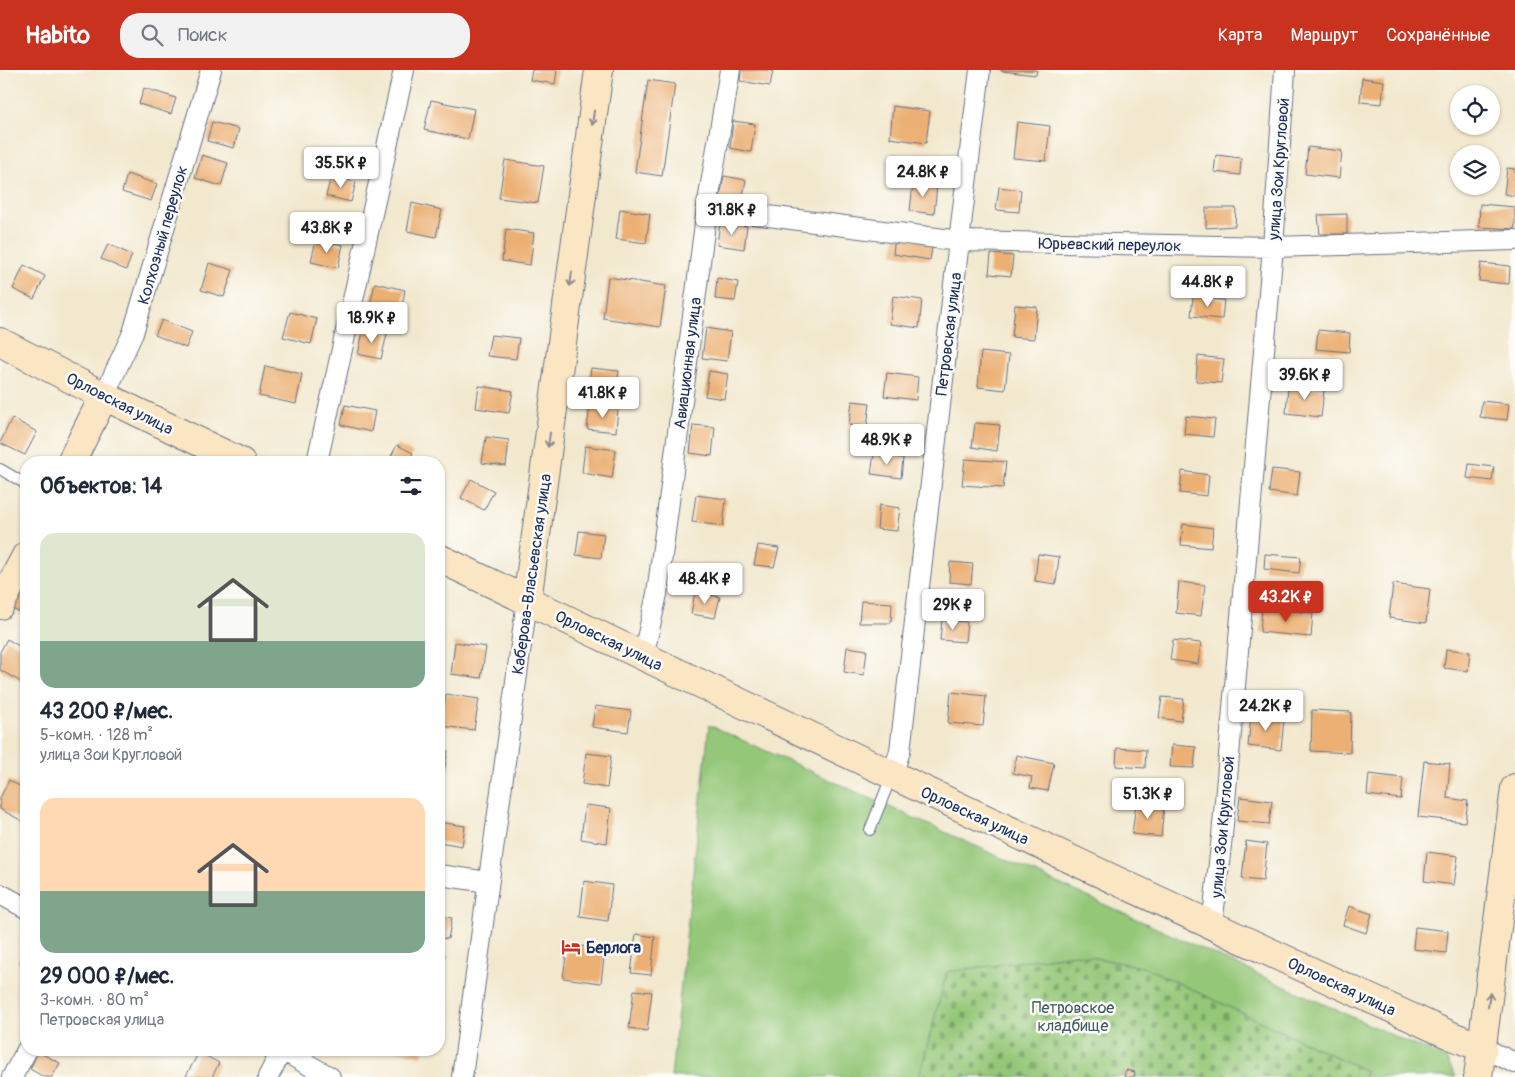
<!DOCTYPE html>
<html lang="ru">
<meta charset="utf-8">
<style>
body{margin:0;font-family:Pangolin,sans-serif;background:#f2f2f3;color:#1f2937;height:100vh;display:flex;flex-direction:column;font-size:19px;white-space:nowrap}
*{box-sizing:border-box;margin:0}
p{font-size:16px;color:#747a83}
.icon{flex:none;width:28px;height:28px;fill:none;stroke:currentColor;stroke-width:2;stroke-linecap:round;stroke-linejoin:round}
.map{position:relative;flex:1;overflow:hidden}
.drawer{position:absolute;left:20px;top:386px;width:425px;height:600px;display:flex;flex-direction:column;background:#fff;border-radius:20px;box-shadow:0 1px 4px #0004}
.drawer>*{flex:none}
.tools{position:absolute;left:1450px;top:15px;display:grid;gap:10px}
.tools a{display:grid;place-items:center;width:50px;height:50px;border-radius:50%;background:#fff;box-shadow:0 1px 4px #0004;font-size:25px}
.price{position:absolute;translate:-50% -42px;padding:0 11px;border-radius:5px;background:#fff;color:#222;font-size:16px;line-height:32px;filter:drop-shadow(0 1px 2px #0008)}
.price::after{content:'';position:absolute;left:50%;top:30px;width:15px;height:11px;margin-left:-8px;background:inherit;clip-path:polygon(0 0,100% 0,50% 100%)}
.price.on{background:#c8321e;color:#fff}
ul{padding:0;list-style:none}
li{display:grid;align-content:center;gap:10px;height:265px;padding:0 20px}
li span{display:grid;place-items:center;height:155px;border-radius:15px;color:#555}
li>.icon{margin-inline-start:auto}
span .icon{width:90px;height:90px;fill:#fffc;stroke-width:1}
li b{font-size:21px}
h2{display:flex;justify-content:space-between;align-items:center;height:60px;padding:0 20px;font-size:21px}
header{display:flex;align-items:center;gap:30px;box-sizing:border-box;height:70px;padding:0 25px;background:#c8321e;color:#fff}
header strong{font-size:24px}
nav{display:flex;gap:28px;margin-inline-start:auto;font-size:18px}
.search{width:350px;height:45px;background:#f2f2f3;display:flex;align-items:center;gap:12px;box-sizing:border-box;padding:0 18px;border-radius:20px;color:#747a83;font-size:19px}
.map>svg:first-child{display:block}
</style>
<header>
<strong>Habito</strong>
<div class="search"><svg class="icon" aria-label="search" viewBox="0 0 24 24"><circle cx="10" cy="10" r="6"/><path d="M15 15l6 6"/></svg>Поиск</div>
<nav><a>Карта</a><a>Маршрут</a><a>Сохранённые</a></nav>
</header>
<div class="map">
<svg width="1515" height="1007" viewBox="0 0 1515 1007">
<defs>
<pattern id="cemetery-stones" width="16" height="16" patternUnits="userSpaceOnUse" patternTransform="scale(1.25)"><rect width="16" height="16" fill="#94c778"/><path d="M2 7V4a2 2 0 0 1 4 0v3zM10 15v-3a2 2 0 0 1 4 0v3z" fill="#78a266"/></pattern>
</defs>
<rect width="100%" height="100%" fill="#fdfcf7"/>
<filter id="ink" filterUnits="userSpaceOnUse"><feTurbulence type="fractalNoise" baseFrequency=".02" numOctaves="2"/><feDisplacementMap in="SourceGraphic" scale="10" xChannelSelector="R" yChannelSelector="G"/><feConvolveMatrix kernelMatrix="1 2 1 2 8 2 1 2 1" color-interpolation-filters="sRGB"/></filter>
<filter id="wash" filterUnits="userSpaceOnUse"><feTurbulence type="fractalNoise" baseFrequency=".0096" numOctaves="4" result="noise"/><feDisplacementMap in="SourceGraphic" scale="20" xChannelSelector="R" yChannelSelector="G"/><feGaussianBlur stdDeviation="1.12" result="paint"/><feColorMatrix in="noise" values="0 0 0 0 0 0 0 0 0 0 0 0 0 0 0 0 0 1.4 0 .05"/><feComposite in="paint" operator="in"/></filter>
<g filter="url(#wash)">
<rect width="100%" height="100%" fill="#f2e8ce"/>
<path fill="#94c778" stroke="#587b6b" d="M709,655l738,335 9,17h-92l2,-6 -220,-103 -70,-14 -129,18 -28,105h-248z"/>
<path fill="url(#cemetery-stones)" stroke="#587b6b" d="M1076,884l70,14 220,103 -2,6h-445l28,-105z"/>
<g id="blocks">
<path fill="#ecb074" d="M532,0h25l-2,14 -25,-4z
M741,0h32l-3,16 -30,-5z
M1001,0h36l-1,5 -35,-4z
M1362,8l22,3 -2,23 -22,-2z
M648,10l27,4 -13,92 -27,-4z
M144,18l32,10 -5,16 -32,-10z
M431,30l43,9 -6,30 -44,-9z
M893,36l37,5 -4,32 -36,-5z
M733,51l22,3 -4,28 -21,-4z
M212,52l27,7 -5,19 -27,-7z
M1017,52l33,4 -4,35 -33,-3z
M1308,77l34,4 -3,27 -34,-4z
M202,85l26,8 -7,23 -26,-8z
M1216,85l25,3 -1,17 -26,-3z
M505,90l39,6 -6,37 -39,-5z
M1507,98l8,1v27l-11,-2z
M127,104l30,10 -6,17 -29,-9z
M331,106l25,6 -5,20 -25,-6z
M724,106l22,4 -5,26 -22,-3z
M913,112l24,4 -3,28 -24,-3z
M999,117l22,3 -2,22 -23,-2z
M412,133l30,7 -6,27 -29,-6z
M1480,134l35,3v22l-36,-2z
M1206,138h30l-1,18 -29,2z
M620,139l30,5 -4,29 -30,-4z
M1347,144v20h-27l-2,-19z
M720,152l27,4 -3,23 -27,-4z
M506,159l28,4 -4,32 -28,-4z
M895,166l38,6 -3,18 -37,-6z
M316,169l27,6 -5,23 -27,-6z
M108,174l24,11 -6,15 -25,-11z
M991,184l22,2 -2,20 -22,-2z
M209,193l24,7 -9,27 -23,-7z
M1481,193l29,3 -1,18 -30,-3z
M24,195l21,11 -11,23 -21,-10z
M608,207l58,9 -6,41 -57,-9z
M717,208l21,4 -3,19 -20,-2z
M375,213l30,7 -4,21 -31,-6z
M893,226l29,4 -3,28 -29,-4z
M1193,227l31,3 -2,19 -31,-3z
M1015,235l22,2 -3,32 -22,-2z
M290,242l27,7 -6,25 -28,-7z
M162,250l30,12 -6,16 -31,-13z
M364,258l23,6 -6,25 -23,-5z
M706,258l25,4 -4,29 -25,-3z
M1318,260l32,3 -1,19 -33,-3z
M491,265l28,3 -3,21 -29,-3z
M981,282l28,3 -4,35 -27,-3z
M1198,286l26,3 -3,24 -25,-2z
M265,296l37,8 -6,30 -37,-8z
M591,298l28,3 -3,25 -28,-4z
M709,301l19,3 -4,25 -19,-3z
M887,303l31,4 -2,23 -32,-4z
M479,316l34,5 -4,22 -33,-5z
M1288,316l36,4 -3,27 -35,-4z
M852,331l18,2 -3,24 -18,-2z
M1482,331l27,3 -2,16 -27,-3z
M345,335l30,6 -4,21 -30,-7z
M590,335l28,4 -2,23 -29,-3z
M1186,346l29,3 -2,18 -29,-3z
M12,348l25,14 -12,23 -25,-12z
M975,353l25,2 -3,26 -25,-4z
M693,355l22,2 -3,29 -22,-3z
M486,367l23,3 -3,26 -24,-3z
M397,375l16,8 -5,9h-20z
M585,376l31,4 -4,28 -30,-5z
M874,384l29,4 -2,20 -30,-4z
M965,389l41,3 -3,26 -41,-3z
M1469,394l25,3 -2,14 -25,-3z
M1272,399l28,3 -3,24 -28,-4z
M1182,401l27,4 -2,21 -27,-3z
M471,409l23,12 -10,19 -23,-12z
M696,425l30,4 -3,27 -31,-4z
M879,435l21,3 -3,23 -20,-2z
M1183,454l30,4 -2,20 -30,-3z
M579,461l25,3 -3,24 -25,-3z
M758,475l21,3 -5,19 -20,-2z
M1038,484l21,3 -3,27 -21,-3z
M1265,484l36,3 -2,16 -35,-4z
M950,492l23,2 -2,20 -22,-2z
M1179,512l26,3 -4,31 -25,-3z
M26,513v33l-15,-8z
M1393,514l37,5 -4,34 -37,-5z
M695,522l25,5 -5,21 -24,-4z
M861,531l31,2 -1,20h-32z
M1262,538l51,5 -2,24 -51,-5z
M942,550l25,2 -2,20 -25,-2z
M7,569l19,11v26l-3,7 -23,-13v-18z
M1173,570l28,3 -3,21 -28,-4z
M455,572l31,5 -5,31 -30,-4z
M847,577l20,3 -3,25 -20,-3z
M1446,579l24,3 -2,19 -24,-3z
M951,622l35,4 -3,30 -35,-3z
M446,624l33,5 -5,31 -33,-4z
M1162,627l22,2 -3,22 -22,-3z
M595,636l36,5 -3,21 -36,-5z
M1312,640l39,2 -1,41 -39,-2z
M1251,645l33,4 -3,31 -33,-4z
M1172,675l24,2 -2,21 -24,-1z
M1117,678l29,2 -1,18 -29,-2z
M439,680l9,1 -6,32 -3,-1z
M586,683l25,3 -4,32 -25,-4z
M1016,685l38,8 -6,28 -18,-3 2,-11 -19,-4z
M1424,691l26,3 -3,34 21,3 -3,21 -47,-5z
M1369,704l34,4 -2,21 -34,-4z
M9,710l17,10v33l-26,-14v-11z
M1240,727l32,4 -3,23 -32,-3z
M1136,733l28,3 -3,31 -29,-3z
M585,735l26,3 -4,35 -26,-4z
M439,752l26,4 -3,20 -23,-4z
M1246,771l21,3 -4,37 -21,-2z
M1427,782l31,4 -4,29 -30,-4z
M584,811l28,4 -4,36 -28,-4z
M1349,836l23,8 -6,19 -23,-8z
M439,846l13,2 -4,21 -9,-1z
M1415,857l33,4 -2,22 -33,-4z
M636,864l19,3 -4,38 -20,-2z
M573,875l32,4 -4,34 -38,-5 4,-29z
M26,880v17l-6,-4z
M439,883l6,1 -4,24 -2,-1z
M634,920l18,2 -5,39 -18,-3z
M389,980h34l-1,6z
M38,982l22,11 -8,14h-8l-14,-8z
M199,982l20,11 -7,14h-24l-2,-1z
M1126,1000l9,2 -1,5h-10z"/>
</g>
</g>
<g filter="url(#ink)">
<use href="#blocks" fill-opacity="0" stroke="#667085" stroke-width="1"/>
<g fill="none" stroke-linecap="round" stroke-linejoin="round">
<g stroke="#667085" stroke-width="12">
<path id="lane" d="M0,399l26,15
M870,760l21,-53"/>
</g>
<g stroke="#667085" stroke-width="22">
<path id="street" d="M707,138l252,33 314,6 242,-7
M104,326l29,-63 78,-263
M317,392l87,-392
M643,587l14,-63 50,-386 23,-138
M892,706l8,-25 59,-510 21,-171
M439,805l49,7
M0,824l26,14
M1212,856l10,-90 51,-589 12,-177
M1483,978l32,15
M12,1007l15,-27
M268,1007l14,-27 48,27
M462,1007l65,-476"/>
</g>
<g stroke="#667085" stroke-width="30">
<path id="secondary" d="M0,272l104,54 137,66
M71,392l33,-66
M439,488c336,162 673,323 1013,478l31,12
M527,531l72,-531
M0,535l26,-49
M1478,1007l37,-289"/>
</g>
<use href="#lane" stroke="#fff" stroke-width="10"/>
<use href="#street" stroke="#fff" stroke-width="20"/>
<use href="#secondary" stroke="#fbe6c4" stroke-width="28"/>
</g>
<defs><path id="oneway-shaft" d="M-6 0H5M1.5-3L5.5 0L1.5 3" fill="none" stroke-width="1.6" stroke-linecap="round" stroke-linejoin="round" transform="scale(1.25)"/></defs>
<g stroke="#8b8a91">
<use href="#oneway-shaft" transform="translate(593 48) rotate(98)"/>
<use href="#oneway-shaft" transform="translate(571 209) rotate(98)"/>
<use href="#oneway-shaft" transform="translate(549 370) rotate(98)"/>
<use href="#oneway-shaft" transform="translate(1489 930) rotate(-83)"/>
</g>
</g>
<defs>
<g id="hotel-bare" transform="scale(1.5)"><path d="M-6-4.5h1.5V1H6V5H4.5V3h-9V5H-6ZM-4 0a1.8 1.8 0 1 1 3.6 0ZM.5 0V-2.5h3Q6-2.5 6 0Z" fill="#c8321e" stroke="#fdfcf7" stroke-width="2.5" paint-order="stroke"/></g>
</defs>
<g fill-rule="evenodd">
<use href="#hotel-bare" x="571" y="877"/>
</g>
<g text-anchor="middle" stroke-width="5" stroke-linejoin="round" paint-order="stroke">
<g font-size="16" fill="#1b2f5e" stroke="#fdfcf7">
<text transform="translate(1278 99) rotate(-86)" y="6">улица Зои Кругловой</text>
<text transform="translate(162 165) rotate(-74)" y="6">Колхозный переулок</text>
<text transform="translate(1110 174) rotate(1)" y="6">Юрьевский переулок</text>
<text transform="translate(948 264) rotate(-83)" y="6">Петровская улица</text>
<text transform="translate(687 293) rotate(-83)" y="6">Авиационная улица</text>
<text transform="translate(120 333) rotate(27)" y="6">Орловская улица</text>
<text transform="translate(531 504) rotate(-82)" y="6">Каберова-Власьевская улица</text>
<text transform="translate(609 570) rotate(26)" y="6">Орловская улица</text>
<text transform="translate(975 745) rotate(25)" y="6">Орловская улица</text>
<text transform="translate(1222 757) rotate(-85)" y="6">улица Зои Кругловой</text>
<text transform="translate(1342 916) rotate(25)" y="6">Орловская улица</text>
</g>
<g font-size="16" font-weight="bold" fill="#1b2f5e" stroke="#fdfcf7" text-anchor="start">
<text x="586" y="883">Берлога</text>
</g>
<g font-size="16" fill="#3f5d66" stroke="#fdfcf7">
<text x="1073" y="943">Петровское<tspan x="1073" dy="18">кладбище</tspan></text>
</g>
</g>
</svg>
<div class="tools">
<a><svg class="icon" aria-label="locate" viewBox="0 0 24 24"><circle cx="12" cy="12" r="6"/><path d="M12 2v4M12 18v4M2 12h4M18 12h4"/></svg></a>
<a><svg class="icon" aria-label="layers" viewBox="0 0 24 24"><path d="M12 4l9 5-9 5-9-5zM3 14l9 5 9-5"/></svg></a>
</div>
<b class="price" style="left:341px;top:119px">35.5K ₽</b>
<b class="price" style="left:923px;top:128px">24.8K ₽</b>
<b class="price" style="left:732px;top:166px">31.8K ₽</b>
<b class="price" style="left:327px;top:184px">43.8K ₽</b>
<b class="price" style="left:1208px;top:238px">44.8K ₽</b>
<b class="price" style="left:372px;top:274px">18.9K ₽</b>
<b class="price" style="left:1305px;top:331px">39.6K ₽</b>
<b class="price" style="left:603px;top:349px">41.8K ₽</b>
<b class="price" style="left:887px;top:396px">48.9K ₽</b>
<b class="price" style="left:705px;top:535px">48.4K ₽</b>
<b class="price on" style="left:1286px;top:553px">43.2K ₽</b>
<b class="price" style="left:953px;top:561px">29K ₽</b>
<b class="price" style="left:1266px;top:662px">24.2K ₽</b>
<b class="price" style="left:1148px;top:750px">51.3K ₽</b>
<section class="drawer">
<h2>Объектов: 14<svg class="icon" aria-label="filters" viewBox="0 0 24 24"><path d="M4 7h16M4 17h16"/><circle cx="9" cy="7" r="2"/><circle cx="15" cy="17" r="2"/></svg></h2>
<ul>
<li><span style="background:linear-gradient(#dfe7d0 70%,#7fa58c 0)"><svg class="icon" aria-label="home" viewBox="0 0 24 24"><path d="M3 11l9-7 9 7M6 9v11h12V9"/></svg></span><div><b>43 200 ₽/мес.</b><p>5-комн. · 128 m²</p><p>улица Зои Кругловой</p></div></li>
<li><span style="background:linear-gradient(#ffd9b3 60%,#7fa58c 0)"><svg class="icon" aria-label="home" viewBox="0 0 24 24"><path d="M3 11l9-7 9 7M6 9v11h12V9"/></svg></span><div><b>29 000 ₽/мес.</b><p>3-комн. · 80 m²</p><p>Петровская улица</p></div></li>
</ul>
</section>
</div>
